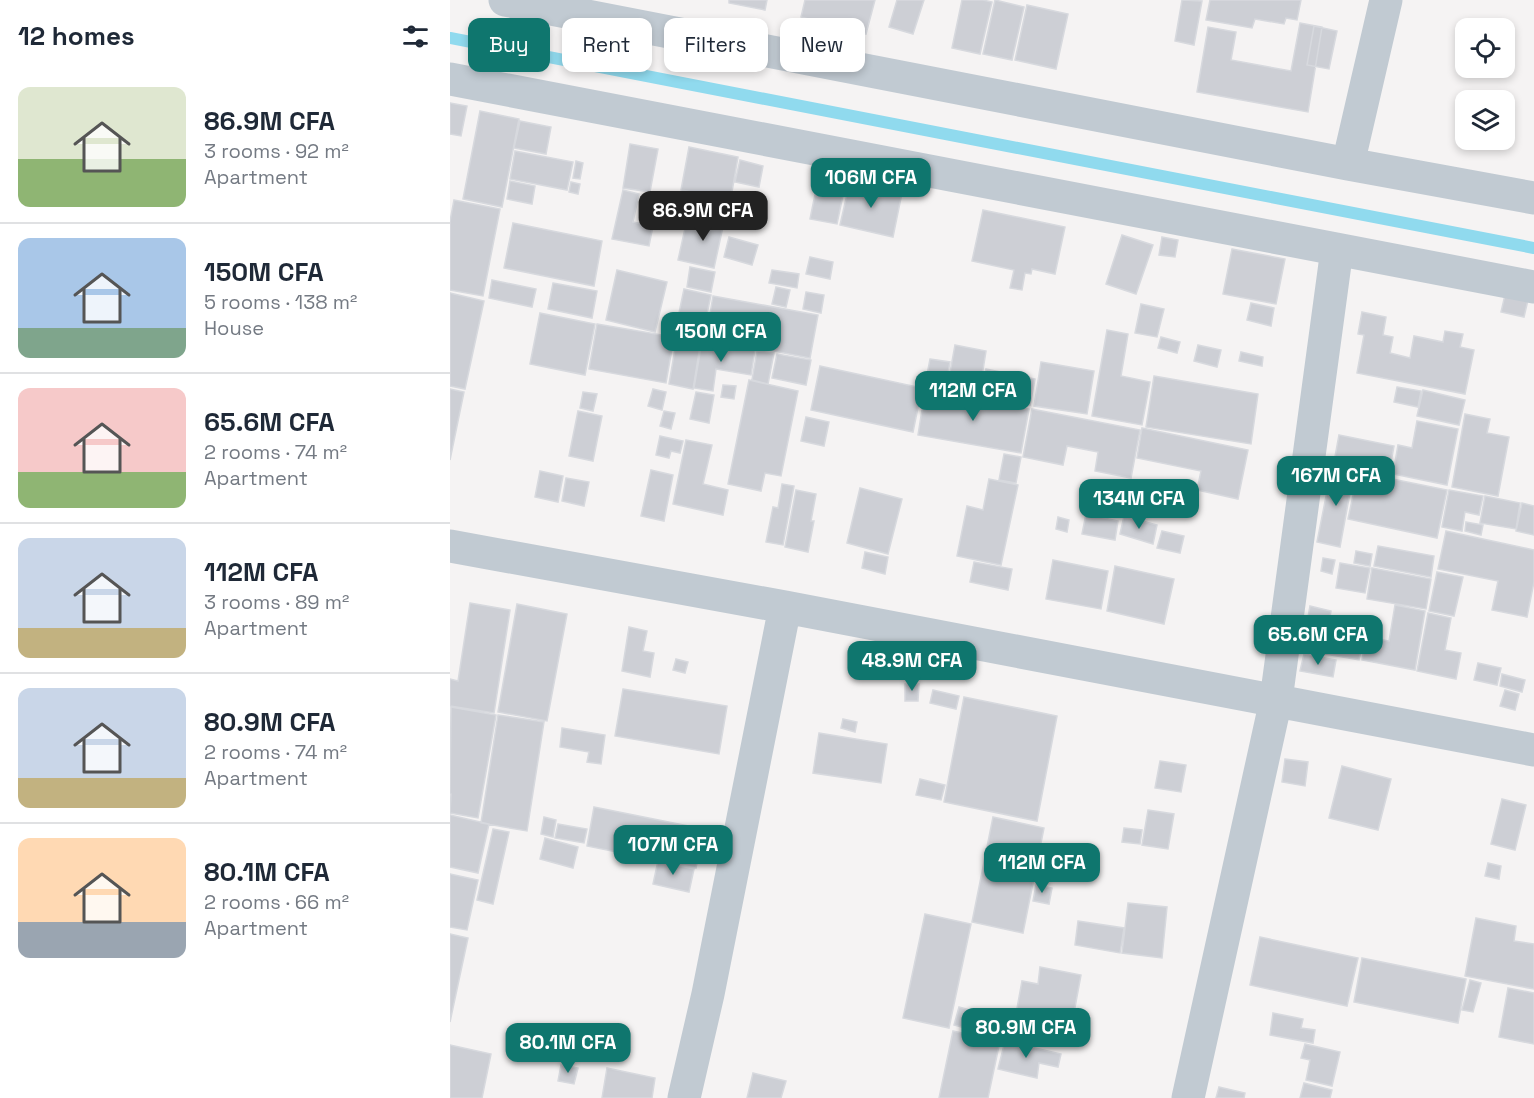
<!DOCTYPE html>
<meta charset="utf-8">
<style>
body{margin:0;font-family:"Space Grotesk",sans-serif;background:#f2f2f3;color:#1f2937;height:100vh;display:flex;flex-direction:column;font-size:22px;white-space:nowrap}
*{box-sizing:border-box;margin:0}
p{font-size:20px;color:#747a83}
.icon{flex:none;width:33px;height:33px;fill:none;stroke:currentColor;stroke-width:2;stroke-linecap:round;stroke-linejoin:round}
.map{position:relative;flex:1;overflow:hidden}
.side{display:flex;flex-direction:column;background:#fff;width:450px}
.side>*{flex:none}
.banner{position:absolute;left:18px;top:18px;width:570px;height:54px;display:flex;gap:12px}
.buttons{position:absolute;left:1005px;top:18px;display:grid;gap:12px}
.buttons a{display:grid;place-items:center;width:60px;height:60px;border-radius:12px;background:#fff;box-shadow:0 3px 9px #0003;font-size:30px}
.price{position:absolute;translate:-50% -51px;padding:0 14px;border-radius:12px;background:#0f766e;color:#fff;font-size:20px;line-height:39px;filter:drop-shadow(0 2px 3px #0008)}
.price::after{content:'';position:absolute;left:50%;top:36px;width:18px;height:14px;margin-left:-9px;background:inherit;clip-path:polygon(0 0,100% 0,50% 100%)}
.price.selected{background:#222;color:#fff}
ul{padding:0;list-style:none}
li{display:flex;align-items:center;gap:18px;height:150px;padding:0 18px}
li+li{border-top:2px solid #e0e1e3}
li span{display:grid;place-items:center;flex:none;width:168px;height:120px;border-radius:12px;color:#555}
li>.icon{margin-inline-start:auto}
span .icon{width:72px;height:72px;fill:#fffc;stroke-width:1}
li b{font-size:26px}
h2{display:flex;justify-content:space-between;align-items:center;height:72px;padding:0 18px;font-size:26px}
.tag{padding:0 21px;border-radius:12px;background:#fff;box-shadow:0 3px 9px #0003;font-size:21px;line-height:54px}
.tag.selected{background:#0f766e;color:#fff}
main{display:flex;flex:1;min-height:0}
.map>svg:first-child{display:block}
</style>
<main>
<section class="side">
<h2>12 homes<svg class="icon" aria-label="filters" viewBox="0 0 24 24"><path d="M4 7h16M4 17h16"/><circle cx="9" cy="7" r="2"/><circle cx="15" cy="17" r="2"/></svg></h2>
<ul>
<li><span style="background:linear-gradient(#dfe7d0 60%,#8fb573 0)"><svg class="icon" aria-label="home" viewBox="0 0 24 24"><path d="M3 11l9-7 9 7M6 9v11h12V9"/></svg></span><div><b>86.9M CFA</b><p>3 rooms · 92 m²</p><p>Apartment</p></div></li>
<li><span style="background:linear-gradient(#a9c7e8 75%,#7fa58c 0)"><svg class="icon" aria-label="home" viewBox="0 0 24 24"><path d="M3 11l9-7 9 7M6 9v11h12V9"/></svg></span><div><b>150M CFA</b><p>5 rooms · 138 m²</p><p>House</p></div></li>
<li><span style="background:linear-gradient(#f6c9c9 70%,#8fb573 0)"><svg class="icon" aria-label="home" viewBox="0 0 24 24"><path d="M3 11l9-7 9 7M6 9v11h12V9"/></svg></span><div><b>65.6M CFA</b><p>2 rooms · 74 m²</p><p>Apartment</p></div></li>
<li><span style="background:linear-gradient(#c9d6e8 75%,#c2b280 0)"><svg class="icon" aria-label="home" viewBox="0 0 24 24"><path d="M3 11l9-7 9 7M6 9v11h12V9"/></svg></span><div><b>112M CFA</b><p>3 rooms · 89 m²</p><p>Apartment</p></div></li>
<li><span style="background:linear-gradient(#c9d6e8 75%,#c2b280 0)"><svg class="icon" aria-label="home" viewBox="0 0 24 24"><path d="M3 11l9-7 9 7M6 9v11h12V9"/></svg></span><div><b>80.9M CFA</b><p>2 rooms · 74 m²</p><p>Apartment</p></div></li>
<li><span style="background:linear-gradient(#ffd9b3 70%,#9aa5b1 0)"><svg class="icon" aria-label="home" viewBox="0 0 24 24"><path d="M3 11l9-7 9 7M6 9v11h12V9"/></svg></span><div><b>80.1M CFA</b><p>2 rooms · 66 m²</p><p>Apartment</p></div></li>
</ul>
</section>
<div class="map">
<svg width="1084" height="1098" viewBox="0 0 1084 1098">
<rect width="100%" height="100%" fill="#f5f3f3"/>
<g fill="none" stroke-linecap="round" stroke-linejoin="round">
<path stroke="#90daee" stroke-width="12" d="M0,38l1084,210"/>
</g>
<path fill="#cdcfd5" stroke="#d7d9de" stroke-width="1.5" d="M279,0h38l-2,10 -36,-7z
M355,0h70l-9,34 -65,-17z
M447,0h27l-11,34 -24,-7z
M512,0h21l9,2 -12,52 -28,-6z
M545,0l29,7 -12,53 -29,-6z
M732,0l20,1 -8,44 -19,-4z
M760,0h91l-4,20 -11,-2 -2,6 -29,-5 -3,9 -46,-8z
M577,5l41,9 -12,55 -41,-9z
M850,23l22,4 -14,85 -111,-20 11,-65 28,5 -5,28 60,11z
M864,26l23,5 -8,38 -22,-4z
M0,103l17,3 -6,30 -11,-2z
M30,111l39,8 -17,88 -39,-8z
M70,121l31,6 -5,27 -32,-6z
M180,144l28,5 -8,43 -27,-4z
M239,147l49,10 -9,52 -26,-5 1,-10 -23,-4z
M65,151l58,11 -6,28 -57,-11z
M290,160l23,6 -4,21 -24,-5z
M126,161l7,2 -3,16 -7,-1z
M369,175l27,6 -9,43 -27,-5z
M60,181l25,5 -3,18 -25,-5z
M400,181l52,12 -9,44 -53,-12z
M121,182l9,2 -2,10 -9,-2z
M173,190l16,4 -6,28 20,4 -4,20 -37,-7z
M4,200l46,9 -17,87 -33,-6v-69z
M262,209l14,4 -12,55 -36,-8 8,-36 22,5z
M533,210l82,17 -10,47 -23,-5 -1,5 -6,-1 -3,17 -12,-2 4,-18 -42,-9z
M63,223l89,18 -8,45 -90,-18z
M672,235l31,10 -17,49 -30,-10z
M279,237l29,8 -6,20 -28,-8z
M712,237l16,3 -3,17 -16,-2z
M782,249l53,10 -9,45 -53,-10z
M360,257l23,5 -3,17 -24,-5z
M240,267l25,5 -4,20 -24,-5z
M167,270l50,12 -12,50 -49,-12z
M322,270l27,4 -2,14 -28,-5z
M42,280l44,9 -4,18 -43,-9z
M103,283l44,8 -5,27 -44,-9z
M326,287l14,3 -4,17 -14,-3z
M234,289l27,6 -9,43 -27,-6z
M356,292l18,3 -3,18 -18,-4z
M0,293l34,8 -19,88 -15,-3z
M1055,295l23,5 -4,17 -23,-5z
M263,296l105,19 -8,43 -104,-20z
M801,303l23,5 -3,18 -24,-6z
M691,304l23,5 -7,28 -22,-4z
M912,312l24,5 -3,18 10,2 -3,16 20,5 4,-22 29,6 2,-11 18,3 -3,13 14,3 -9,44 -108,-21 7,-38 -6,-1z
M90,313l55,11 -10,51 -55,-11z
M147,324l77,13 -8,46 -77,-14z
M657,330l21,4 -7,42 29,6 -8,43 -50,-9z
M227,337l24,3 -8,49 -24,-5z
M711,337l19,5 -3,11 -19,-5z
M252,341l53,9 -4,25 -35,-6 -3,22 -19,-3z
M505,345l31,6 -7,44 -32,-6z
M748,345l23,5 -4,17 -23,-6z
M307,351l17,2 -6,31 -16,-4z
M791,352l22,5 -1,9 -23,-5z
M327,354l34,6 -5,25 -34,-7z
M480,359l20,3 -5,27 -20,-4z
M591,362l53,9 -7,43 -53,-8z
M370,366l102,22 -9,44 -102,-22z
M536,369l49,10 -5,26 -50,-10z
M704,376l104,18 -7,50 -105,-17z
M299,380l49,11 -17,85 -16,-3 -4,18 -33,-7z
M273,385l13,1 -2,13 -13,-2z
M947,387l24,4 -3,16 -24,-5z
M0,389l14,3 -14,68z
M203,389l13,3 -4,18 -14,-4z
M973,390l42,10 -6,25 -42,-9z
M475,391l104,18 -8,44 -103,-18z
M133,392l14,2 -4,17 -13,-3z
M246,392l18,3 -5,28 -19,-4z
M582,409l108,21 -9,48 -36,-7 3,-19 -31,-6 -4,19 -40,-8z
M128,411l24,5 -9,45 -24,-5z
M214,411l11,2 -4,16 -11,-3z
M1015,414l25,5 -3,14 22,4 -11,59 -46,-9z
M356,417l23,5 -5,24 -23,-5z
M967,421l41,8 -11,56 -54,-11 5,-29 14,3z
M692,428l106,22 -10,49 -41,-9 4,-19 -64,-13z
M889,435l55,11 -5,27 -55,-11z
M210,436l23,5 -3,12 -9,-2 -2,7 -13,-3z
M236,440l26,5 -9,39 25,6 -5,25 -50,-11z
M554,454l17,3 -5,26 -17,-3z
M882,466l22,5 -14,76 -23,-5z
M201,470l22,5 -9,46 -23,-5z
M90,471l23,5 -5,26 -23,-5z
M908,472l89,18 -10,48 -89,-19z
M116,478l23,4 -5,24 -22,-5z
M539,479l29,6 -17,80 -44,-9 10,-50 16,4z
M332,484l12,2 -11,59 -17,-3 7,-35 5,1z
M410,488l42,11 -14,55 -41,-11z
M346,490l20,4 -5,27h3l-6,31 -23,-5z
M999,490l34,6 -4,19 -14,-3 -3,19 -20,-4z
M1035,496l35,7 -4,26 -36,-6z
M1072,503l12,3v29l-18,-4z
M636,514l32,7 -3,19 -33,-6z
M674,516l33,9 -4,19 -33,-10z
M608,517l11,3 -2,12 -11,-3z
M1016,522l17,3 -2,10 -16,-4z
M712,531l22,5 -4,17 -23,-5z
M996,531l88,19v32l-7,35 -35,-7 6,-29 -60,-12z
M928,546l56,10 -3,21 -57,-11z
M906,551l16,3 -2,12 -16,-3z
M415,552l23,5 -3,17 -23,-6z
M873,558l12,2 -3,14 -11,-3z
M603,560l55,11 -7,38 -55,-10z
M524,562l38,7 -4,21 -38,-8z
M890,563l30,5 -5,25 -29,-5z
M665,566l59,13 -10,45 -57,-13z
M922,568l59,11 -5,30 -59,-10z
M987,572l26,5 -9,39 -25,-5z
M20,603l40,7 -16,103 -44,-7v-27l8,2z
M67,604l50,10 -20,107 -49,-9z
M945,605l30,6 -10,59 -53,-10 4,-23 23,4z
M860,606l21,5 -3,17 36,7 -5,25 -57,-10z
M978,613l23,5 -6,32 16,3 -5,26 -39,-8z
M179,627l18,4 -4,20 11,2 -4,24 -28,-6z
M854,654l32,6 -3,17 -33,-6z
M226,659l12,3 -3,11 -12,-3z
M1028,663l23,5 -4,17 -23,-5z
M1052,674l23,6 -3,12 -22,-6z
M455,684h14l-1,17h-13z
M173,689l104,17 -8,48 -104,-18z
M483,690l26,6 -3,13 -26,-6z
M1055,690l14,4 -4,16 -15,-4z
M514,697l93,19 -20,105 -93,-19z
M1,707l45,8 -18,103 -28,-5 1,-19 -1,-1z
M48,715l46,7 -17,109 -46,-8z
M393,719l14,3 -2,10 -14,-4z
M112,728l43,7 -4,29 -14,-2 2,-10 -29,-5z
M369,733l68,11 -6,39 -68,-10z
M835,759l23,3 -3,24 -23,-4z
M710,761l26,4 -5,27 -26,-4z
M892,766l49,13 -13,51 -49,-12z
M470,779l25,6 -4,15 -25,-5z
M1052,799l24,6 -11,45 -24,-6z
M144,807l110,22 -8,39 -109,-22z
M698,810l26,4 -6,35 -26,-4z
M0,815l39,9 -11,49 -28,-6z
M94,817l12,3 -3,17 -12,-3z
M543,817l51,11 -21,105 -51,-11z
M108,824l29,5 -3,14 -29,-5z
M674,828l18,2 -2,14 -18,-2z
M43,829l16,3 -16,72 -16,-4z
M95,838l33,9 -5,21 -33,-9z
M627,858l11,2 -2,13 -12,-2z
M208,861l36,8 -5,23 -36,-8z
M611,863l10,2 -2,9 -10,-2z
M1038,863l13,3 -2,13 -14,-3z
M0,874l28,6 -11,50 -17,-3z
M586,885l16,3 -3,16 -16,-3z
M678,903l39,4 -5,51 -40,-5z
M475,914l46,10 -22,104 -46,-10z
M1026,918l40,8 -2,15 20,3v45l-69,-13z
M628,921l46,7 -4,25 -45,-8z
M0,934l18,4 -18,84z
M810,937l98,21 -11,48 -97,-21z
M912,958l104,21 -8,44 -104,-21z
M590,967l41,8 -12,65 -56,-10 9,-49 16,3z
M1020,980l11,3 -8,29 -11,-2z
M1058,988l26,5v51l-35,-7z
M509,1007l41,11 -5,18 -41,-11z
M823,1013l30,6 -2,9 14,2 -2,13 -43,-8z
M503,1031l47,10 -12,57h-49z
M555,1041l56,13 -3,13 -19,-4 -2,15 -39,-9z
M855,1044l35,8 -8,34 -26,-6 4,-20 -9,-2z
M0,1045l41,9 -9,44h-32z
M111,1065l17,3 -4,16 -16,-3z
M157,1068l48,10 -3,20h-50z
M303,1073l33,8 -5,17h-34z
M854,1083l28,7 -2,8h-30z
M769,1087l26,6 -1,5h-28z"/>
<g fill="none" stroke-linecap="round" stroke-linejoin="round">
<path stroke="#c1cad2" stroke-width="33" d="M55,0l843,164 186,34
M0,79l1084,208
M898,164l38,-164
M0,546l335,61 749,143
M234,1098l24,-104 77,-387
M738,1098l88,-398 61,-451"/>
</g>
</svg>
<div class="buttons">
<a><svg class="icon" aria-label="locate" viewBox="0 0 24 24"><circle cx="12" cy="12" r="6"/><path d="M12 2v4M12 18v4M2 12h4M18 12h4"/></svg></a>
<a><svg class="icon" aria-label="layers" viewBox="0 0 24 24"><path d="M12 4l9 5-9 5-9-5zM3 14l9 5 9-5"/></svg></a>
</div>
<b class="price" style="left:421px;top:209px">106M CFA</b>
<b class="price selected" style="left:253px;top:242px">86.9M CFA</b>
<b class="price" style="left:271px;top:363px">150M CFA</b>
<b class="price" style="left:523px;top:422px">112M CFA</b>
<b class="price" style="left:886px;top:507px">167M CFA</b>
<b class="price" style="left:689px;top:530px">134M CFA</b>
<b class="price" style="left:868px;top:666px">65.6M CFA</b>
<b class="price" style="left:462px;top:692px">48.9M CFA</b>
<b class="price" style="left:223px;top:876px">107M CFA</b>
<b class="price" style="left:592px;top:894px">112M CFA</b>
<b class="price" style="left:576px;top:1059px">80.9M CFA</b>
<b class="price" style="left:118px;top:1074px">80.1M CFA</b>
<div class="banner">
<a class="tag selected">Buy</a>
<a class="tag">Rent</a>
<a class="tag">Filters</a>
<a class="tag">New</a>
</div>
</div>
</main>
